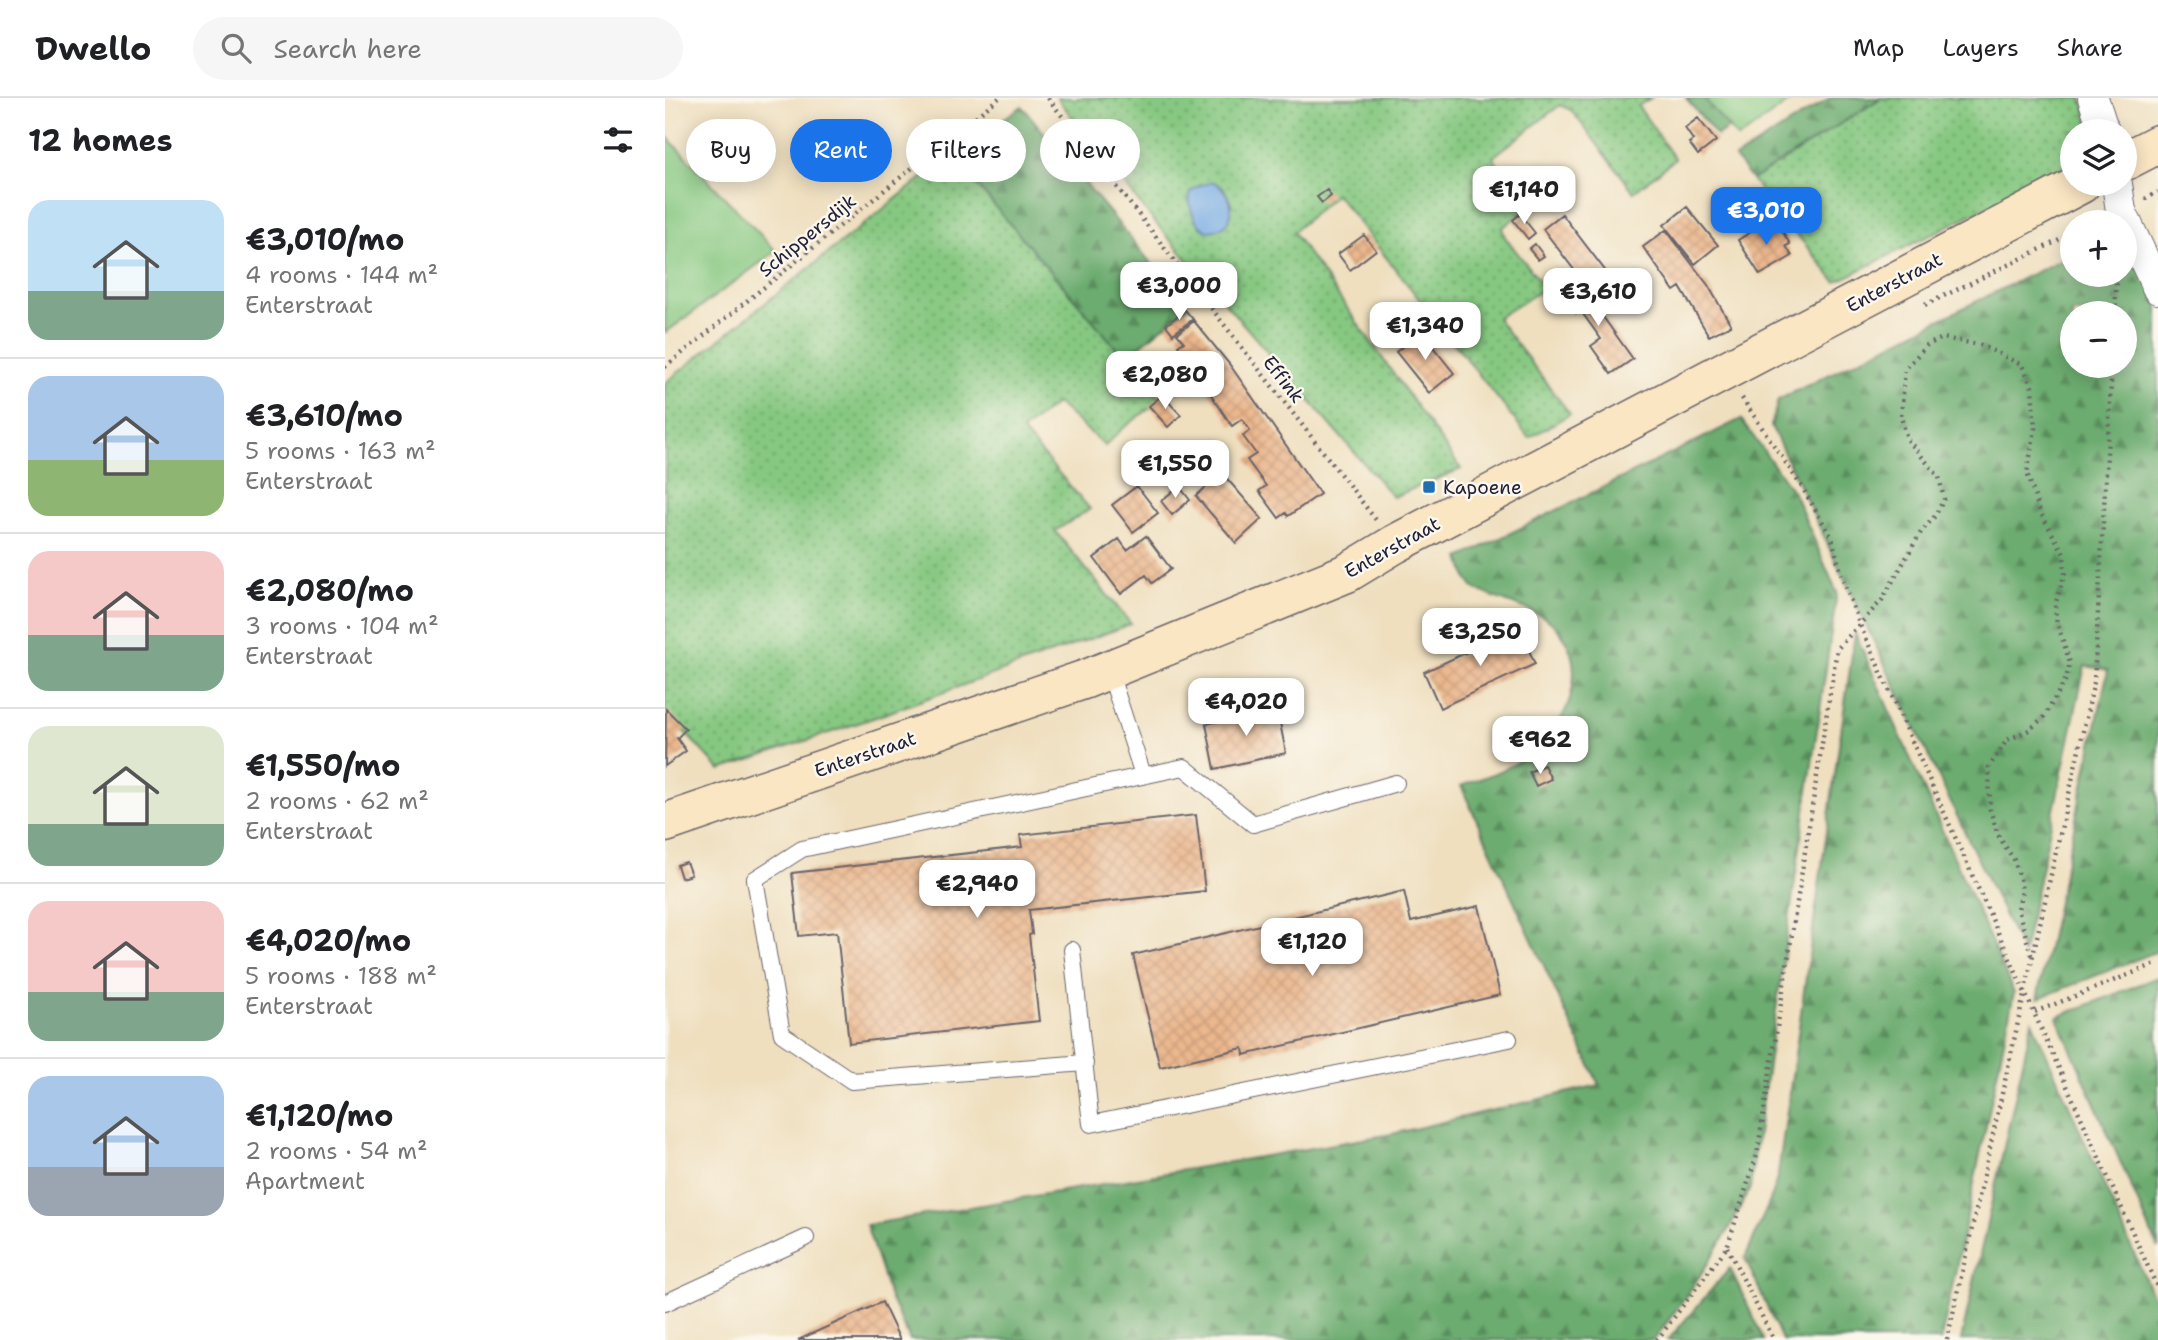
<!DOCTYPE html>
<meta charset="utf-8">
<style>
body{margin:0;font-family:"Shantell Sans",sans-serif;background:#f6f6f6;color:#202124;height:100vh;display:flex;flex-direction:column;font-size:26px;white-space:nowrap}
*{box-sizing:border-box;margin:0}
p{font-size:23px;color:#757577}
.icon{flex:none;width:38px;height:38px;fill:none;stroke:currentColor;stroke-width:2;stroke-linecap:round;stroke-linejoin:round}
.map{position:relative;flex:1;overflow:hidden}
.sheet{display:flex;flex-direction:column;background:#fff;width:665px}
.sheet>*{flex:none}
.banner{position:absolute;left:21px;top:21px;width:665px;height:63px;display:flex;gap:14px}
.tools{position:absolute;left:1395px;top:21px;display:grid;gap:14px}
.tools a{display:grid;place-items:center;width:77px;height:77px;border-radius:50%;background:#fff;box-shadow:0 4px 18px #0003;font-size:35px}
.price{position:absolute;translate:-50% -60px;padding:0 16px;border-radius:14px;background:#fff;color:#222;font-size:23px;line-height:46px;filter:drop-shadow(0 2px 4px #0008)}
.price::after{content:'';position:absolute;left:50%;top:42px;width:21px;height:16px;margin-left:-10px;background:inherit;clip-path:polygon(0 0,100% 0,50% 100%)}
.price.on{background:#1a73e8;color:#fff}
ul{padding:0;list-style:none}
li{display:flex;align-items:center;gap:21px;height:175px;padding:0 28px}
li+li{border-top:2px solid #e0e0e0}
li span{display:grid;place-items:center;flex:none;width:196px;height:140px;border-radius:21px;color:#555}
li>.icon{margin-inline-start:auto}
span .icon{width:84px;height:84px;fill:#fffc;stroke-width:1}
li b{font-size:30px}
h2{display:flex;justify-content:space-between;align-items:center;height:84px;padding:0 28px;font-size:30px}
.tag{padding:0 24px;border-radius:32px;background:#fff;box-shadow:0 4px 18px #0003;font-size:24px;line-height:63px}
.tag.on{background:#1a73e8;color:#fff}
header{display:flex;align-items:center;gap:42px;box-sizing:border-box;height:98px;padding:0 35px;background:#fff;border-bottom:2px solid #e0e0e0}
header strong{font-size:33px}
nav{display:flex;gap:38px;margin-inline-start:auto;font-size:24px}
.search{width:490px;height:63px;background:#f6f6f6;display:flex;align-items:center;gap:18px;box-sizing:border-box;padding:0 24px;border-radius:38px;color:#757577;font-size:26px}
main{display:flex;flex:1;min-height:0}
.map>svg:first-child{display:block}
</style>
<header>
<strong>Dwello</strong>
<div class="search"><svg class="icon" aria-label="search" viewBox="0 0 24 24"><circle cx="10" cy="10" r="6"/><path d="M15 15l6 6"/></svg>Search here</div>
<nav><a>Map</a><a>Layers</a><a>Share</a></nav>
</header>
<main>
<section class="sheet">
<h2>12 homes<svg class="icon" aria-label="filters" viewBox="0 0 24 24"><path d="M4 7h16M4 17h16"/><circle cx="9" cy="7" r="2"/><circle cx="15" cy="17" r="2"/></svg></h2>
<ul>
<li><span style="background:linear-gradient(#bfe0f5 65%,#7fa58c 0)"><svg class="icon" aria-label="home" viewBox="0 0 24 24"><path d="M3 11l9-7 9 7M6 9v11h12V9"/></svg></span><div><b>€3,010/mo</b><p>4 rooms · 144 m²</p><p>Enterstraat</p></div></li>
<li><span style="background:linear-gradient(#a9c7e8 60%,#8fb573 0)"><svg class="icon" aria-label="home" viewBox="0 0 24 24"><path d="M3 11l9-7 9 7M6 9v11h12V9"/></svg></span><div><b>€3,610/mo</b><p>5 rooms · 163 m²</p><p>Enterstraat</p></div></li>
<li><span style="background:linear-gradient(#f6c9c9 60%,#7fa58c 0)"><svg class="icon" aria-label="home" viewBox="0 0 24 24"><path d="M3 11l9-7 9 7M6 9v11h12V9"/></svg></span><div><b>€2,080/mo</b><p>3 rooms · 104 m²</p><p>Enterstraat</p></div></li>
<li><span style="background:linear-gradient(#dfe7d0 70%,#7fa58c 0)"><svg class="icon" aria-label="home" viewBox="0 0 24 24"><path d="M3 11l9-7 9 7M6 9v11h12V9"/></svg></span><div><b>€1,550/mo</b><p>2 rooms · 62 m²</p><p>Enterstraat</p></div></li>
<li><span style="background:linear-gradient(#f6c9c9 65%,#7fa58c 0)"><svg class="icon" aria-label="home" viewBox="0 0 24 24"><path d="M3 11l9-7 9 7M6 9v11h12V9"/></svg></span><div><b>€4,020/mo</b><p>5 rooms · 188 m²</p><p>Enterstraat</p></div></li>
<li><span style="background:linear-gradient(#a9c7e8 65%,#9aa5b1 0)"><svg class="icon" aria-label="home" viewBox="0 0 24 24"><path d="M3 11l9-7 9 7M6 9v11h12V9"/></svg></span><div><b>€1,120/mo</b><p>2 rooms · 54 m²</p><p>Apartment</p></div></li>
</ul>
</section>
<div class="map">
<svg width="1493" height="1242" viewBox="0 0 1493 1242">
<defs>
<pattern id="grass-dots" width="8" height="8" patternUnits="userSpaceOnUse" patternTransform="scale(1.75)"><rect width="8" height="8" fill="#86c881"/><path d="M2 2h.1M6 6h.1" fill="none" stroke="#6da26b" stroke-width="1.8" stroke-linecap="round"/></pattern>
<pattern id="forest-firs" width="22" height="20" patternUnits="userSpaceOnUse" patternTransform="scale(1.75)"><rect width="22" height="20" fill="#6cac6f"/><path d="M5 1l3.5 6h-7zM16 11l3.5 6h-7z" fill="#588c5c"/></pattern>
<pattern id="building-cross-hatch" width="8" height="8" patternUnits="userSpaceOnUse" patternTransform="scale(1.75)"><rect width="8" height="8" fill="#ebb78d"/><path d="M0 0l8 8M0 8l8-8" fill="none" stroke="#c99d7b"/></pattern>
</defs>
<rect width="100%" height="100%" fill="#fbf7ec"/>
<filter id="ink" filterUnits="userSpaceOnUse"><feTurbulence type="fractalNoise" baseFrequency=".0143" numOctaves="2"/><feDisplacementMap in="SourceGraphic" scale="14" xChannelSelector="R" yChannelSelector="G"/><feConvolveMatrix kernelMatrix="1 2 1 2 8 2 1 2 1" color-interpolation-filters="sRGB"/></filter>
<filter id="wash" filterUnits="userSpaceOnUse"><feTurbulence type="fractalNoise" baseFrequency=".00686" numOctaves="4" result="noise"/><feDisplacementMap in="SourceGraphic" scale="28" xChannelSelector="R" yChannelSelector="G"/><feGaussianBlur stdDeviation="1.57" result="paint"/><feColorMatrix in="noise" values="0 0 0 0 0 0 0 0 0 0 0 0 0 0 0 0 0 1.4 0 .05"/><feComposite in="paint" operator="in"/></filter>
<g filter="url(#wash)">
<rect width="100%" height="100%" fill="#efdfbf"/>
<path fill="url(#grass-dots)" stroke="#54755e" stroke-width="2" fill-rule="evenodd" d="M392,0h594l-13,8 37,53 -41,33 -63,-82 -11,-5 -67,52 32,53 -23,18 3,9 40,51 -48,30 73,96 -41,24 -193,-244 -43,38 168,237 -68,28 -240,-277zM549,84l10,6 8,18 -32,21 -11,-26z
M1216,0h201l9,33h-19v33l-236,118 -84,-102z
M286,57l210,245 -39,29 -17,17 -48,-43 -35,28 68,78 -35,22 76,93 -258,94 -153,52 -55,-59v-328z"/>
<path fill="url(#forest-firs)" stroke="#476755" stroke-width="2" fill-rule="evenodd" d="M1021,0h37l18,22 -24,16z
M1165,0h51l-129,82 -17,-22z
M357,8l165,201 -62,51 -174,-203z
M1460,133l33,75v645l-121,48 71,-329 -23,-4 -62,288 -252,-528 7,-26 294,-146v21h53zM1407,215h53v53h-53z
M1076,321l54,76 42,98 -87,595c-26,55 -60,104 -96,152h-744l-20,-42 -24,-73 526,-91 207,-49 -138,-299c25,-10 58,-20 77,-38 35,-32 52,-87 15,-124 -17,-16 -57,-23 -79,-36l-7,-9 -7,-21z
M1190,535l159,360 -73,347h-159l-37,-82 27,-62 6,-22z
M1493,879v271l-101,-231z
M1367,923l126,287v32h-197z
M1065,1170l34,72h-96z"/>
<path fill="#86c881" stroke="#54755e" stroke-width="2" d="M1039,0h90l-56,41z
M0,37l111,116 -111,82z"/>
<path fill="#77ace4" stroke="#4c6790" stroke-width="2" d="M549,84c23,14 25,48 -7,49 -13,-7 -19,-24 -17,-39l11,-7z"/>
<g id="blocks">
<path fill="url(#building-cross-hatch)" d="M1033,20l18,23 -18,14 -9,-12 4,-3 -8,-12z
M662,92l4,6 -9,7 -5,-6z
M1022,109l31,38 -23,19 -31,-39z
M855,116l15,19 -7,6 -15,-19z
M897,116l58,76 -19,15 -58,-76z
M1105,122l2,3 4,-2 14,23 -4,2 6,10 -32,19 -22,-35z
M1001,132l42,55 23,40 -22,11 -29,-49 -6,4 -31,-44z
M699,137l12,15 -26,20 -12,-16z
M870,146l9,12 -6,4 -9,-11z
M911,181l57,80 -22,15 -20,-28 10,-7 -21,-29 -4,3 -16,-23z
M520,212l8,9 -20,15 -7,-9z
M529,223l36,44 90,129 -32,22 -2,-3 -7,5 -20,-27 7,-5 -19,-26 9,-6 -13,-18 7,-6 -8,-11 -10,7 -28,-42 2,-1 -28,-37 6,-4 -7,-8z
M756,234l33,41 -25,20 -33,-41z
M497,297l19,20 -13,12 -19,-21z
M557,375l40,46 -26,24 -40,-47z
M472,388l21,27 -25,19 -21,-27z
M514,388l11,14 -18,15 -11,-14z
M481,438l25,33 -19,14 -6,-8 -25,19 -27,-36 25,-19 8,11z
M854,530l16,36 -95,44 -16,-36z
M612,610l9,45 -71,16 -9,-45z
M1,611l20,20 -9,9 9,13 -21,15z
M879,667l7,14 -15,7 -7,-14z
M531,717l9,76 -176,19 3,24 -3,1 10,86 -190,22 -12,-111 -38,4 -7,-63 230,-26 -2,-12z
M21,764l5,13 -10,3 -4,-13z
M739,793l7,31 68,-16 21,89 -256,60 -1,-7 -83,19 -27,-112z
M217,1204l18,38h-102z"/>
</g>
</g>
<g filter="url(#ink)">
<use href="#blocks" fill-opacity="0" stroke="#6a6469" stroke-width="2"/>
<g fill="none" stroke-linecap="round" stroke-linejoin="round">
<g stroke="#6a6469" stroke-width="18">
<path id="lane" d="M444,572l34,105
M407,852l19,174 418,-85
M420,965l-233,18 -70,-47 -27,-155 47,-30 382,-82 69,57 143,-41
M0,1205l141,-65"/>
</g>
<g stroke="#6a6469" stroke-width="32">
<path id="street" d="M1428,0l11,33
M1452,86l4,27 37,78"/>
</g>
<g stroke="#6a6469" stroke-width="41">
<path id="secondary" d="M1460,63l33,-17
M0,725l421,-144 261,-106 48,-29 686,-360"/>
</g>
<path stroke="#6a6469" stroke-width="4.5" stroke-dasharray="2 5" stroke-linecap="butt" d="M383,0l328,422
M1480,101l13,-7
M1260,207l147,-71
M1450,215l2,-38
M0,269l334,-269
M1077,300l60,89 30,51 10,39 17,46 299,666
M1370,914l123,-49
M1062,1149l47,93
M992,1242l70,-93 30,-92 80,-506 45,-49 39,-68 14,-16 9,-17 -5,-22 -32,-38 -6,-22 4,-48 22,-24 16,-7 38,7 41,20 10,22 3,42 -8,44 13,39 24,42 1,19 -10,32 1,14 14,44 -4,16 -22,38 -15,13 -22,10 -18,27 1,43 8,25 16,25 6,18 2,13 -4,18 14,49
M1282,1242l147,-658 18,-316"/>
<use href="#lane" stroke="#fff" stroke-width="16"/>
<use href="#street" stroke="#fff" stroke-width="30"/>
<use href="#secondary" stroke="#fbe6c3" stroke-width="38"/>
</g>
</g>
<rect fill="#1f6fb2" stroke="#fbf7ec" stroke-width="2.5" x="757" y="382" width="14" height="14" rx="3.5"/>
<g text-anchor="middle" stroke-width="5" stroke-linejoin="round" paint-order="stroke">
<g font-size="19" fill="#22223b" stroke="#fbf7ec">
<text transform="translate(142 137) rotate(-39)" y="7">Schippersdijk</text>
<text transform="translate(1229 184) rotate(-28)" y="7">Enterstraat</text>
<text transform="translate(619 281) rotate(52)" y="7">Effink</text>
<text transform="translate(727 449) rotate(-29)" y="7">Enterstraat</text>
<text transform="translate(200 656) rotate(-19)" y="7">Enterstraat</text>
</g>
<g font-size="19" fill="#22223b" stroke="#fbf7ec" text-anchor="start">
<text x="778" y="396">Kapoene</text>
</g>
</g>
</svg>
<div class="tools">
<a><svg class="icon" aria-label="layers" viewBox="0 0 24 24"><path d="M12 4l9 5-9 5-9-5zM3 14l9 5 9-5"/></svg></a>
<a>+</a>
<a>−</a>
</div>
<b class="price" style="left:859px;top:128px">€1,140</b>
<b class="price on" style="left:1101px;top:149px">€3,010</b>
<b class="price" style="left:514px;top:224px">€3,000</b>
<b class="price" style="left:933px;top:230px">€3,610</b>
<b class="price" style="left:760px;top:264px">€1,340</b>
<b class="price" style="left:500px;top:313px">€2,080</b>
<b class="price" style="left:510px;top:402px">€1,550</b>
<b class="price" style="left:815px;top:570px">€3,250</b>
<b class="price" style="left:581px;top:640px">€4,020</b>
<b class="price" style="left:875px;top:678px">€962</b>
<b class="price" style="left:312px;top:822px">€2,940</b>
<b class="price" style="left:647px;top:880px">€1,120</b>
<div class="banner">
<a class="tag">Buy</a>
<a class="tag on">Rent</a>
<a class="tag">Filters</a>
<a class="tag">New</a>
</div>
</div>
</main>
